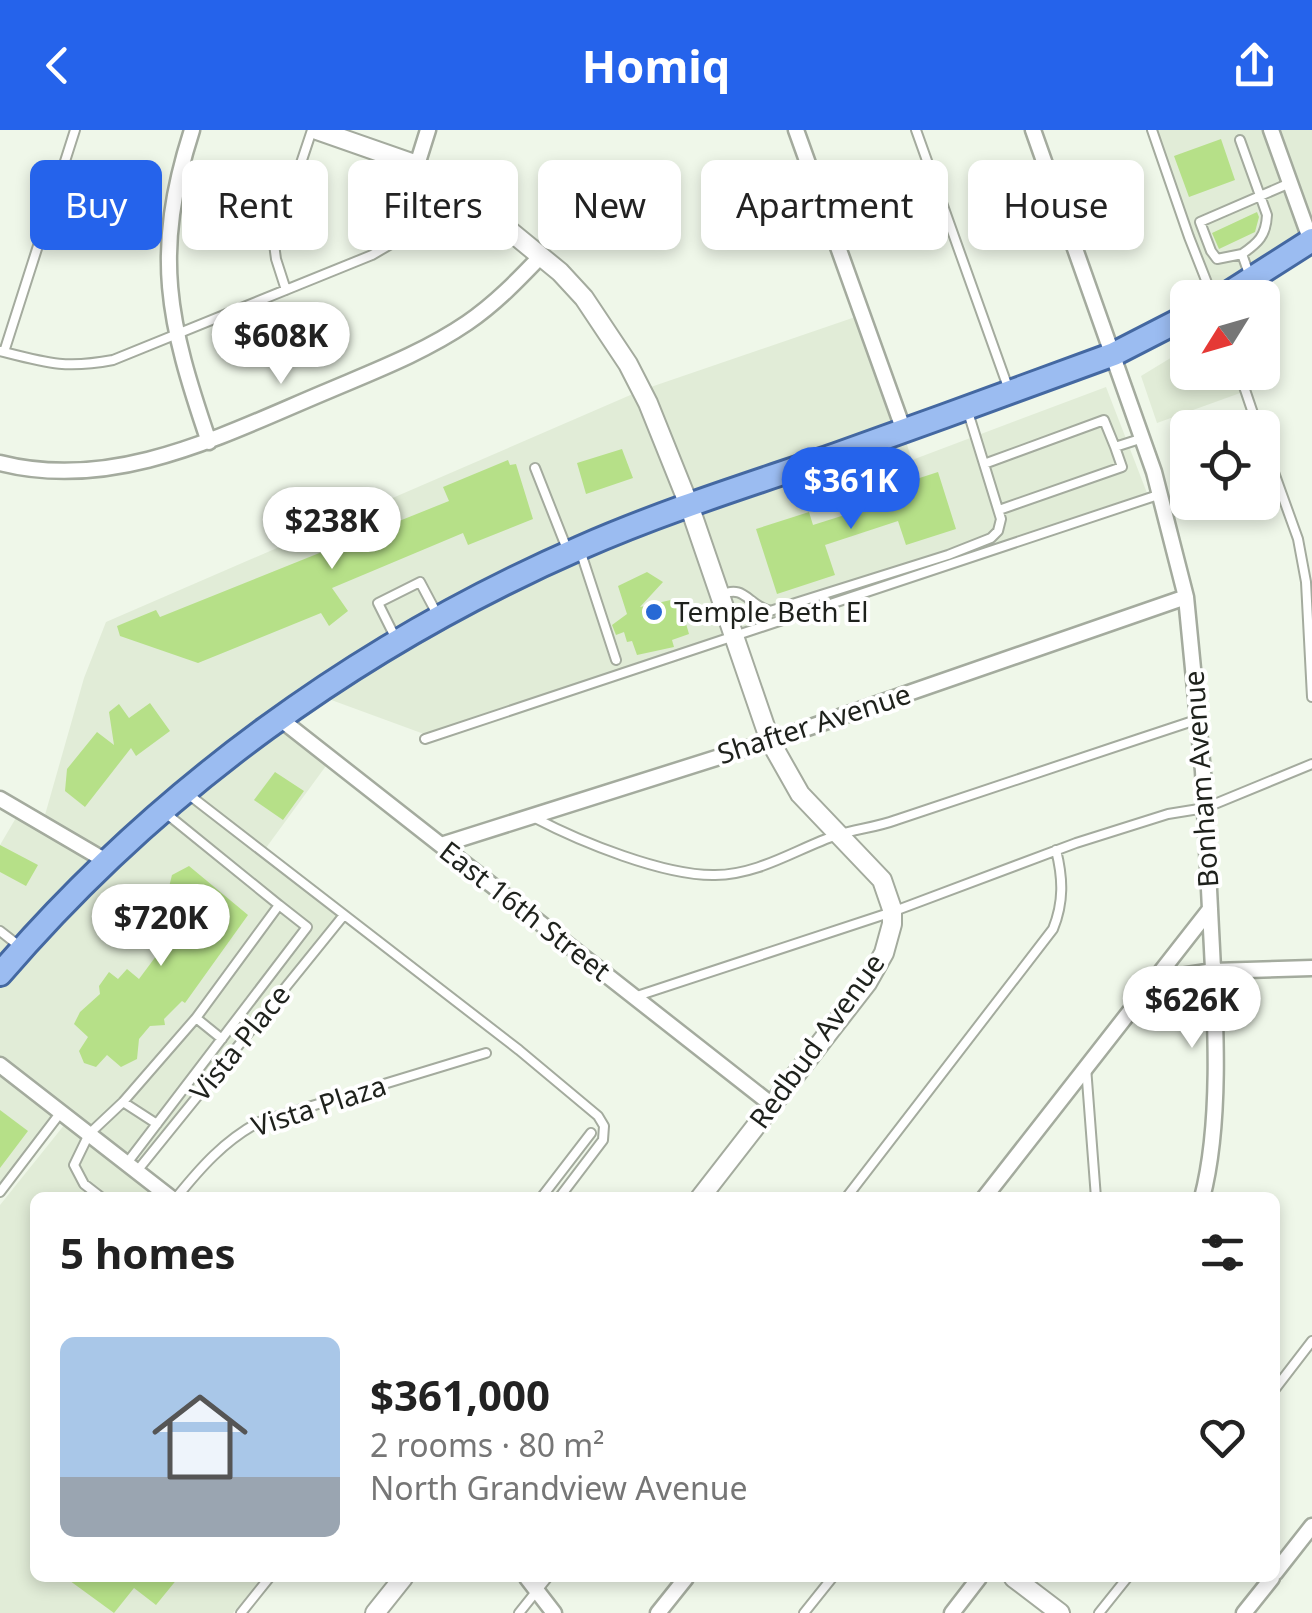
<!DOCTYPE html>
<meta charset="utf-8">
<style>
body{margin:0;font-family:"Noto Sans",sans-serif;background:#f6f6f6;color:#222;height:100vh;display:flex;flex-direction:column;font-size:38px;white-space:nowrap}
*{box-sizing:border-box;margin:0}
p{font-size:32px;color:#767676}
.icon{flex:none;width:55px;height:55px;fill:none;stroke:currentColor;stroke-width:2;stroke-linecap:round;stroke-linejoin:round}
.map{position:relative;flex:1;overflow:hidden}
.panel{position:absolute;left:30px;top:1062px;width:1250px;height:390px;display:flex;flex-direction:column;background:#fff;border-radius:15px;box-shadow:0 5px 15px #0003}
.panel>*{flex:none}
.guide{position:absolute;left:30px;top:30px;width:1252px;height:90px;display:flex;gap:20px}
.needle{width:65px;rotate:233deg}
.fabs{position:absolute;left:1170px;top:150px;display:grid;gap:20px}
.fabs a{display:grid;place-items:center;width:110px;height:110px;border-radius:15px;background:#fff;box-shadow:0 5px 15px #0003;font-size:50px}
.price{position:absolute;translate:-50% -85px;padding:0 22px;border-radius:35px;background:#fff;color:#222;font-size:32px;line-height:65px;filter:drop-shadow(0 2px 5px #0008)}
.price::after{content:'';position:absolute;left:50%;top:60px;width:30px;height:22px;margin-left:-15px;background:inherit;clip-path:polygon(0 0,100% 0,50% 100%)}
.price.current{background:#2563eb;color:#fff}
ul{padding:0;list-style:none}
li{display:flex;align-items:center;gap:30px;height:250px;padding:0 30px}
li span{display:grid;place-items:center;flex:none;width:280px;height:200px;border-radius:15px;color:#555}
li>.icon{margin-inline-start:auto}
span .icon{width:120px;height:120px;fill:#fffc;stroke-width:1}
li b{font-size:42px}
h2{display:flex;justify-content:space-between;align-items:center;height:120px;padding:0 30px;font-size:42px}
.chip{padding:0 35px;border-radius:15px;background:#fff;box-shadow:0 5px 15px #0003;font-size:35px;line-height:90px}
.chip.current{background:#2563eb;color:#fff}
header{display:flex;justify-content:space-between;align-items:center;height:130px;padding:0 30px;background:#2563eb;color:#fff;font-size:45px;font-weight:700}
.map>svg:first-child{display:block}
</style>
<header><svg class="icon" aria-label="back" viewBox="0 0 24 24"><path d="M15 5l-7 7 7 7"/></svg>Homiq<svg class="icon" aria-label="share" viewBox="0 0 24 24"><path d="M12 15V3M7 8l5-5 5 5M5 13v7h14v-7"/></svg></header>
<div class="map">
<svg width="1312" height="1483" viewBox="0 0 1312 1483">
<rect width="100%" height="100%" fill="#eff7e9"/>
<path fill="#e1ecd7" d="M1153,0h159v114l-99,53z
M864,184l48,146 194,-73 41,106 -723,241 -109,-40 -36,23 52,42 -68,93 77,63 -201,257 31,25 -135,1v380h227l-29,35h-233v-408l69,-86 -9,-7 -60,75v-342l20,-34 23,11 41,-144 22,-56 536,-232z
M1187,218l1,24 49,1 6,19 -86,31 -16,-47z"/>
<path fill="#b6e088" d="M1221,9l14,41 -46,17 -15,-41z
M1257,82l2,5 -4,15 -36,17 -7,-16z
M622,319l11,29 -47,16 -9,-31z
M508,330l2,5 6,-1 17,55 -65,26 -5,-12 -131,55 16,23 -19,15 -8,-13 -123,50 -78,-27 -3,-10 39,-16 4,7 289,-116 -6,-14z
M938,342l18,57 -50,16 -8,-24 -73,24 10,30 -58,19 -21,-65 53,-17 4,13 92,-29 -4,-12z
M647,442l16,10 -23,25 35,-8 2,5 3,-1 9,31 -17,6 2,7 -37,8 -5,-14 -5,1 -3,-10 -8,3 -4,-10 15,-11 -9,-28z
M150,573l20,28 -34,25 -5,-8 -46,59 -20,-16 2,-22 30,-37 17,13 -5,-33 10,-8 10,14z
M275,642l29,19 -21,29 -29,-20z
M0,715l38,20 -12,21 -26,-14z
M189,736l59,49 -63,88 -3,-2 -18,18 1,6 -15,1 -11,13 -2,20 -16,8 -14,-12 -11,12 -12,-4 -5,-12 9,-14 -14,-13 6,-12 20,-18 -1,-8 10,-14 9,7 9,-10 12,10 32,-43 -29,-23 18,-24 7,6 5,-20z
M0,980l28,21 -28,37z
M66,1448h112l-22,27 -22,-17 -20,25z"/>
<g fill="none" stroke-linecap="round" stroke-linejoin="round">
<g stroke="#a4ab9e" stroke-width="12">
<path id="service" d="M916,0l93,260
M1152,0l37,107 24,61
M1240,10l27,75c-1,21 -9,28 -25,39
M1249,144l-7,-20 -25,5 -6,-8 -11,-29 90,-39
M286,160l-10,-31 -2,-15 38,-114
M0,221c47,12 65,18 113,9l259,-105 43,-25 36,-38
M4,222l71,-222
M1239,242l19,56
M1262,309l36,100 8,43 6,115
M984,334l120,-44 11,27 28,-9
M535,338l32,81
M999,380l123,-43 -7,-20
M580,420l36,110
M720,465c26,-11 26,9 50,16l178,-56 43,-17 7,-7 3,-12 -33,-107
M397,511l-19,-38 42,-21 17,32
M425,609l736,-245
M188,664l331,256 79,66 6,10 -1,14 -44,58
M535,688c46,24 129,58 180,57 44,0 83,-27 122,-40 20,-6 40,-8 59,-15 102,-33 202,-68 303,-101
M0,801l18,14
M634,867l258,-85 184,-69 92,-29 37,-6 107,-44
M196,888l26,21
M1086,937l10,131
M123,972l34,22
M127,1033l180,-236 -28,-22
M137,1041l207,-256
M0,1062l61,-80
M102,1068l-18,-14 -10,-19 15,-31 34,-32 73,-84 83,-113 -111,-90
M176,1068c25,-31 48,-57 83,-76l227,-69
M541,1068l50,-65
M846,1068l207,-269c11,-27 10,-51 3,-79
M1275,1259l37,-48
M241,1483l28,-35
M519,1483l28,-35
M804,1483l28,-35
M1099,1483l28,-35"/>
</g>
<g stroke="#a4ab9e" stroke-width="19">
<path id="minor" d="M192,0c-40,124 -24,192 17,312
M796,0l108,301
M1271,0l41,114
M417,35l11,-35
M0,333c113,29 221,-27 323,-70 49,-21 100,-40 144,-70 28,-19 51,-43 74,-67
M279,588l493,387
M0,669l106,62
M441,715l329,-104 416,-144
M1155,850l58,-9 99,-3
M0,935l171,133
M984,1068l226,-289 -7,-138 -17,-174 -32,-125 -121,-342
M1202,1068c22,-83 12,-202 8,-289
M1275,1443l37,-47
M527,1448l27,35
M658,1483l28,-35
M952,1483l27,-35
M1244,1483l28,-35"/>
</g>
<g stroke="#a4ab9e" stroke-width="22">
<path id="tertiary" d="M317,0l100,35 82,57 61,50 24,26 44,66 20,39 41,102 81,236 30,53 82,86 10,29v15l-8,29 -17,30 -167,215
M1014,1448l46,35
M375,1483l28,-35"/>
</g>
<g stroke="#4468a1" stroke-width="28">
<path id="primary" d="M1221,168l91,-58
M0,844c158,-184 358,-329 580,-426 84,-37 171,-64 256,-93 93,-33 185,-67 278,-101l74,-38"/>
</g>
<use href="#service" stroke="#fff" stroke-width="8"/>
<use href="#minor" stroke="#fff" stroke-width="14"/>
<use href="#tertiary" stroke="#fff" stroke-width="18"/>
<use href="#primary" stroke="#9bbcf1" stroke-width="22"/>
</g>
<circle fill="#2769d5" stroke="#fff" stroke-width="4" cx="654" cy="482" r="10"/>
<g text-anchor="middle" stroke-width="8" stroke-linejoin="round" paint-order="stroke">
<g font-size="28" fill="#1e211c" stroke="#fff" text-anchor="start">
<text x="674" y="492">Temple Beth El</text>
</g>
<g font-size="28" fill="#1e211c" stroke="#fff">
<text transform="translate(814 594) rotate(-18)" y="10">Shafter Avenue</text>
<text transform="translate(1201 649) rotate(-94)" y="10">Bonham Avenue</text>
<text transform="translate(525 781) rotate(38)" y="10">East 16th Street</text>
<text transform="translate(817 911) rotate(-54)" y="10">Redbud Avenue</text>
<text transform="translate(240 913) rotate(-51)" y="10">Vista Place</text>
<text transform="translate(319 976) rotate(-18)" y="10">Vista Plaza</text>
</g>
</g>
</svg>
<div class="fabs">
<a><svg class="needle" viewBox="-14 -14 28 28"><path d="M0-13l5 13h-10z" fill="#e53935"/><path d="M0 13l5-13h-10z" fill="#767676"/></svg></a>
<a><svg class="icon" aria-label="locate" viewBox="0 0 24 24"><circle cx="12" cy="12" r="6"/><path d="M12 2v4M12 18v4M2 12h4M18 12h4"/></svg></a>
</div>
<b class="price" style="left:281px;top:257px">$608K</b>
<b class="price current" style="left:851px;top:402px">$361K</b>
<b class="price" style="left:332px;top:442px">$238K</b>
<b class="price" style="left:161px;top:839px">$720K</b>
<b class="price" style="left:1192px;top:921px">$626K</b>
<div class="guide">
<a class="chip current">Buy</a>
<a class="chip">Rent</a>
<a class="chip">Filters</a>
<a class="chip">New</a>
<a class="chip">Apartment</a>
<a class="chip">House</a>
</div>
<section class="panel">
<h2>5 homes<svg class="icon" aria-label="filters" viewBox="0 0 24 24"><path d="M4 7h16M4 17h16"/><circle cx="9" cy="7" r="2"/><circle cx="15" cy="17" r="2"/></svg></h2>
<ul>
<li><span style="background:linear-gradient(#a9c7e8 70%,#9aa5b1 0)"><svg class="icon" aria-label="home" viewBox="0 0 24 24"><path d="M3 11l9-7 9 7M6 9v11h12V9"/></svg></span><div><b>$361,000</b><p>2 rooms · 80 m²</p><p>North Grandview Avenue</p></div><svg class="icon" aria-label="heart" viewBox="0 0 24 24"><path d="M12 20l-8-8c-3-5 5-10 8-4 3-6 11-1 8 4z"/></svg></li>
</ul>
</section>
</div>
